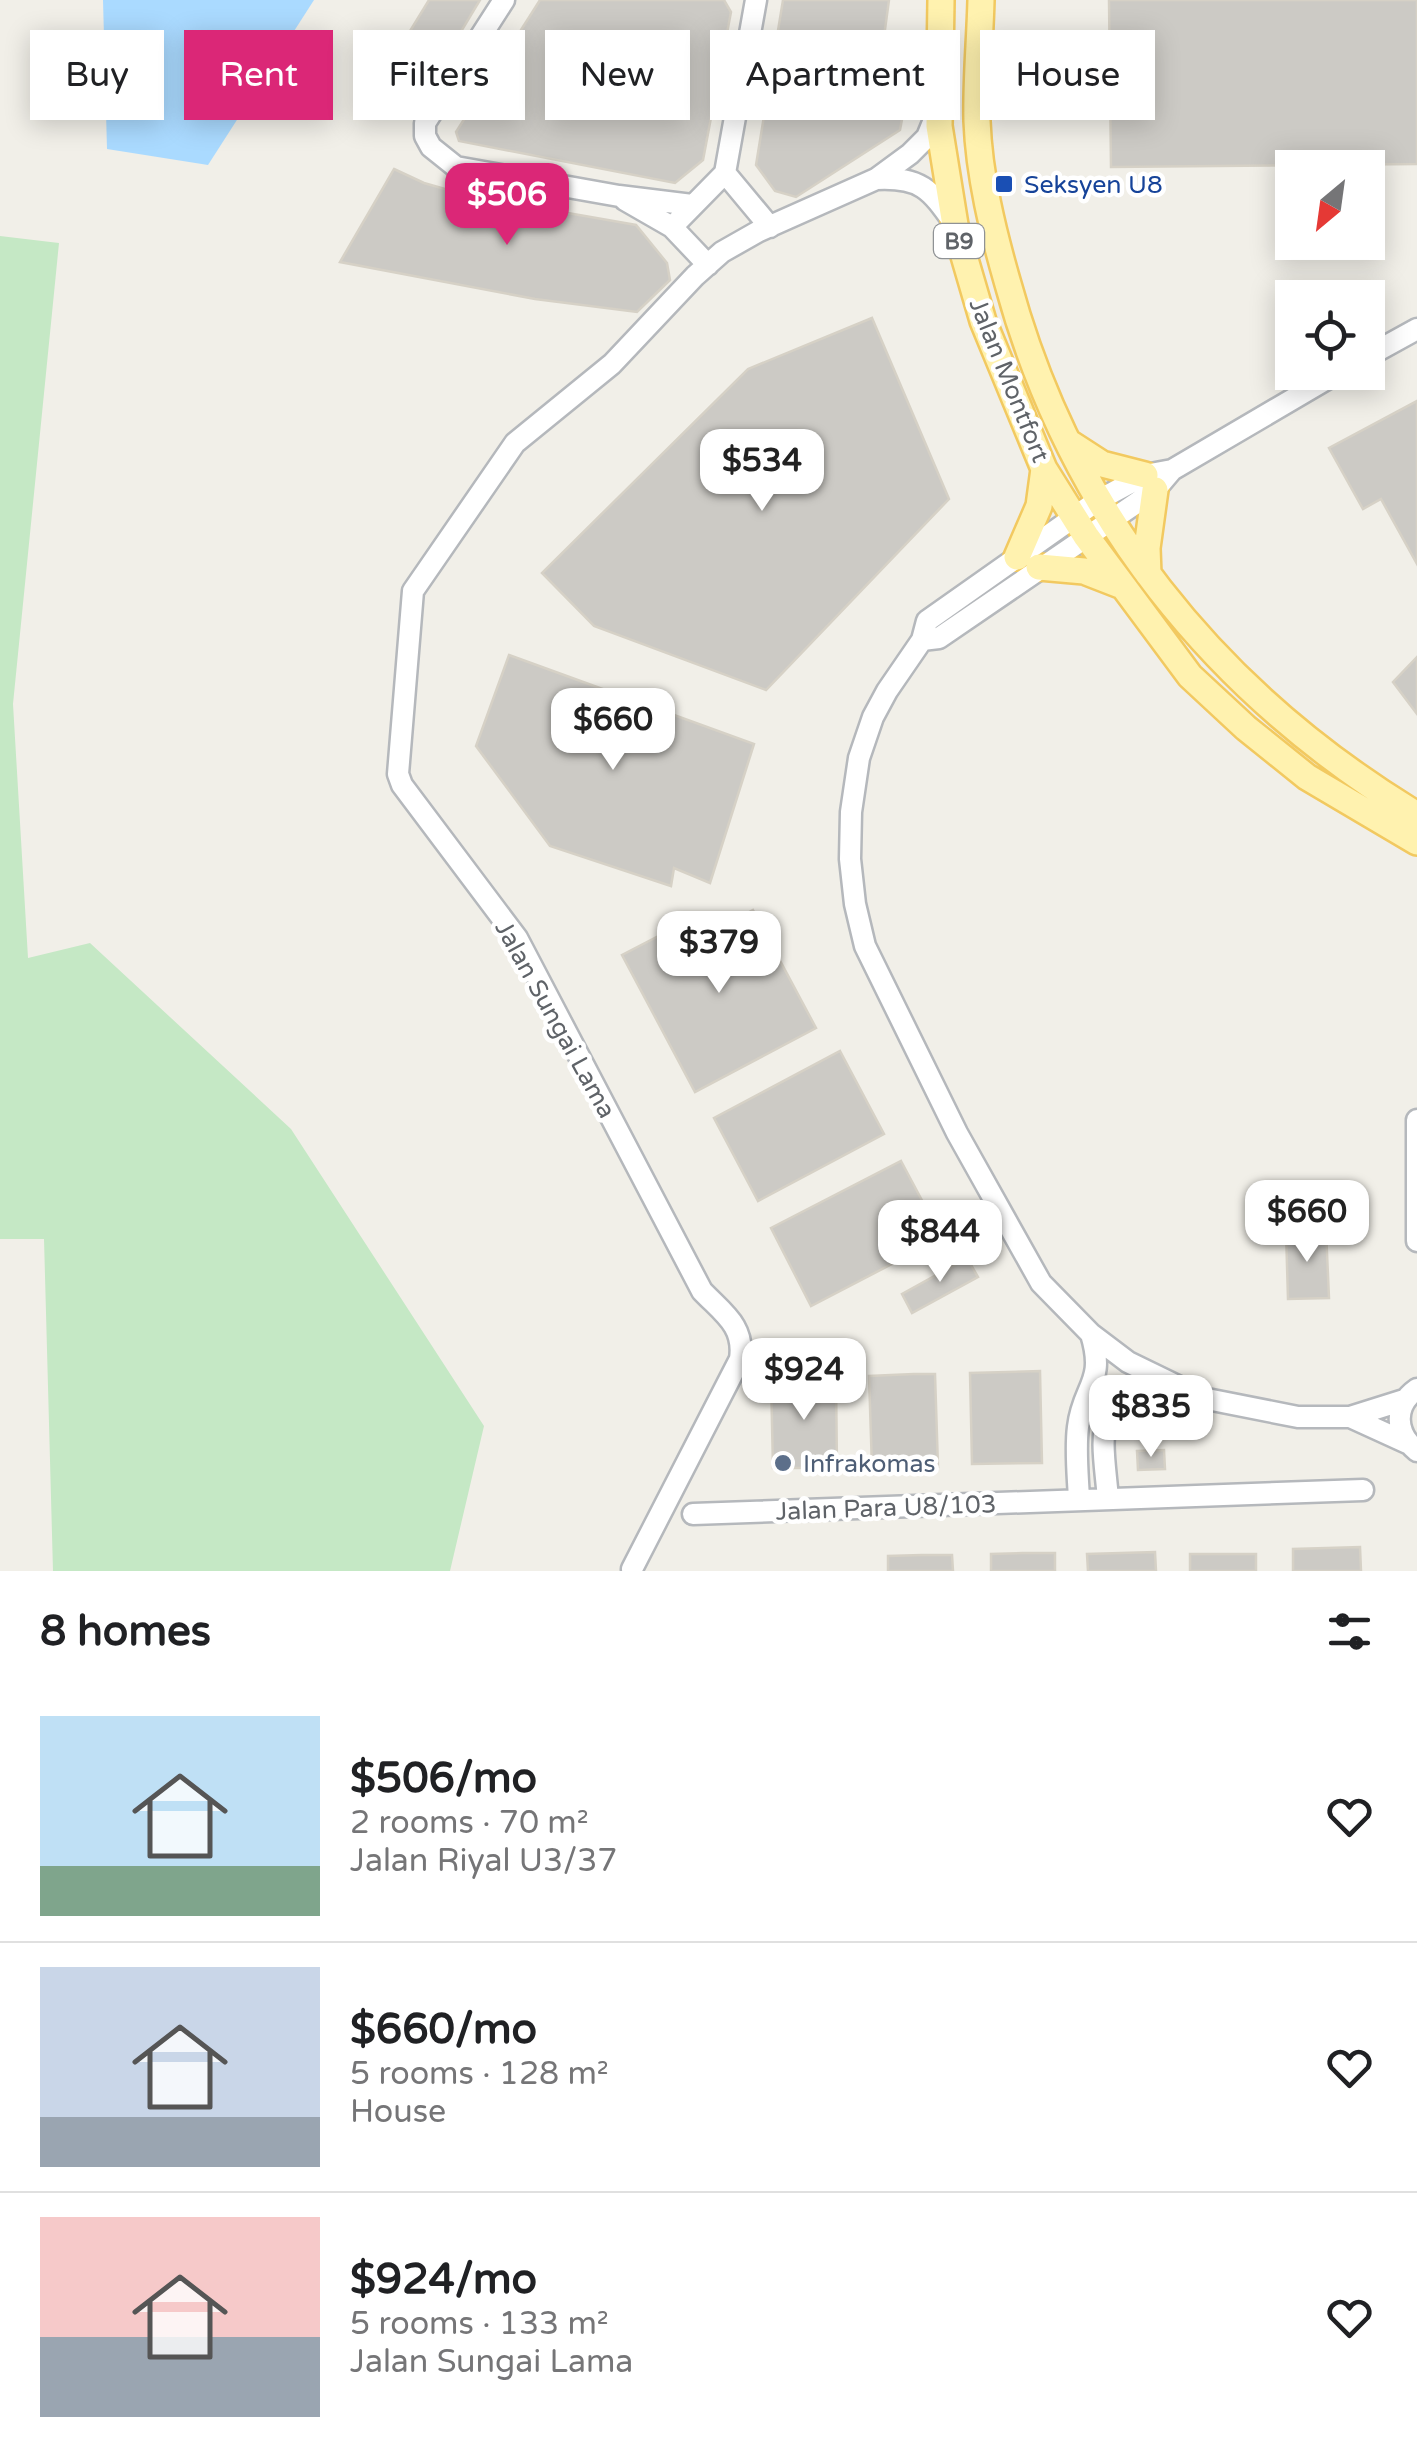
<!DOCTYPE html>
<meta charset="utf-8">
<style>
body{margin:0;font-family:"Varela Round",sans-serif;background:#f2f2f2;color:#202124;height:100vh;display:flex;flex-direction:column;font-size:38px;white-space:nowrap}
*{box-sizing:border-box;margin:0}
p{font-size:32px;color:#757577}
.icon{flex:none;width:55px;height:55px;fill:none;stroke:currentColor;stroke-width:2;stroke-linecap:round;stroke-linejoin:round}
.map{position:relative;height:1571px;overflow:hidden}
.panel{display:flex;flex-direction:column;background:#fff;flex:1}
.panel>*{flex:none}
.guide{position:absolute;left:30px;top:30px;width:1358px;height:90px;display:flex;gap:20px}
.needle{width:65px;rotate:209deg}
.fabs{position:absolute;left:1275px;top:150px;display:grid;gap:20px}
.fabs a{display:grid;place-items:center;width:110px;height:110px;border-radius:0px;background:#fff;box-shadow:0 5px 25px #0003;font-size:50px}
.price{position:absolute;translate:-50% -85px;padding:0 22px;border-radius:20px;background:#fff;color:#222;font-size:32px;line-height:65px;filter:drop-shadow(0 2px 5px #0008)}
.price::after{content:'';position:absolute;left:50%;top:60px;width:30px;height:22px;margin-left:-15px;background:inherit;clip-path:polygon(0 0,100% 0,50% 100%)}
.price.current{background:#db2777;color:#fff}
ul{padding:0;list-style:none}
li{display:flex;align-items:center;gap:30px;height:250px;padding:0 40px}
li+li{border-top:2px solid #e0e0e0}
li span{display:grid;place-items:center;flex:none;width:280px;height:200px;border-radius:0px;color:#555}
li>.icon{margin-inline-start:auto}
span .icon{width:120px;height:120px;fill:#fffc;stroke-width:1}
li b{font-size:42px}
h2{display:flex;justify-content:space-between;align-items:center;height:120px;padding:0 40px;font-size:42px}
.pill{padding:0 35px;border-radius:0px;background:#fff;box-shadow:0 5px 25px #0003;font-size:35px;line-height:90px}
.pill.current{background:#db2777;color:#fff}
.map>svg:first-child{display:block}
</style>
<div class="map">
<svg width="1417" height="1571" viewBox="0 0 1417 1571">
<rect width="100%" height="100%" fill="#f1efe8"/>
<path fill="#c5e8c5" d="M0,236l59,7 -46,461 15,254 62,-15 201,186 193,297 -34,145h-397l-9,-332h-44z"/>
<path fill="#aadaff" d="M103,0h211l-106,165 -101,-16z"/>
<path fill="#cccac5" stroke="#d6d1c6" stroke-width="2.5" d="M429,0h51l-59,98 -38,-23z
M540,0h184l7,12 -28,148 -28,23 -216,-42 -3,-9z
M783,0h106l-8,59 7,29 16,21 -4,21 -104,67 -21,-6 -19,-26z
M1109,0h308v164l-306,3z
M394,169l30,14 42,12 170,30 31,38 3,17 -33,32 -102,-13 -195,-37z
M872,318l77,181 -183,191 -172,-64 -52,-53 206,-204z
M1417,401v163l-36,-65 -18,10 -34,-61z
M509,655l245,89 -44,139 -36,-15 -3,18 -121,-40 -74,-100z
M1417,657v57l-24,-32z
M753,910l63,118 -121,64 -73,-137 81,-42 10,19z
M840,1051l44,83 -126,67 -44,-83z
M901,1161l41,77 -131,68 -40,-78z
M1326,1230l3,68 -41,1 -2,-68z
M967,1258l11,19 -66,36 -10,-19z
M1040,1371l2,92 -70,1 -2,-91z
M914,1374h21l3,93 -66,1 -3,-92z
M771,1378h65l1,90h-64z
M1164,1450l1,19 -27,1 -1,-19z
M1360,1547l1,24h-68v-22z
M1155,1552l1,19h-68l-1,-17z
M1023,1553h32v18h-64v-17z
M1190,1554h66v17h-66z
M922,1555h30l1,16h-65v-15z"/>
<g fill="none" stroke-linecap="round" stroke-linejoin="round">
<g stroke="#b5b8bc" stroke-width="25">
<path id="minor" d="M504,0l-79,123v13l6,11 25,20 163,29 73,9
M725,173l31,-173
M877,179c44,-2 53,10 77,44
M625,200l47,27
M708,265l-36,-38 53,-54 45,54
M1368,356l49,-27
M1172,470l-27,5 -48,26 -170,120 -5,19 -35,51 -14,26 -14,41 -8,54 -1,47 5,45 10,42 92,187 84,150 50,51 37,28 74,36 96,19h52l54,-17
M922,640l17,-2 196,-134 20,-14 17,-20 167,-98
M1417,1120v121
M1417,1389c-24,17 -22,44 0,62
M1350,1417l57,26
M1108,1499c-5,-61 -19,-99 54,-118
M1079,1500c-1,-24 -4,-50 -1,-73 5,-42 28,-44 13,-93
M693,1514l670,-24
M632,1569l108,-210c5,-33 -17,-46 -38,-68l-185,-353 -115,-153 -4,-11 15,-183 102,-148 97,-79 83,-88 27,-24 37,-21 117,-52 34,-25 17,-17 11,-27"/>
</g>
<g stroke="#f2c960" stroke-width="30">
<path id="major" d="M941,0l-2,126 16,99 28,96 61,148 42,67 104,140 56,52 61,49 110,65
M981,0c-1,40 -5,81 -4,121 2,55 16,111 31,163 63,230 206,408 409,531
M1068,442l34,22 43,11
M1017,557l22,-51 5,-37
M1039,567l45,4 36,14
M1148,574l-1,-26 8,-58"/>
</g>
<use href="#minor" stroke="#fff" stroke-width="20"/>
<use href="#major" stroke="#fff2af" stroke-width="25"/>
</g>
<rect fill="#1a4fb4" stroke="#fff" stroke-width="4" x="994" y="174" width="20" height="20" rx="5"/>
<circle fill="#5c6f8a" stroke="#fff" stroke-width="4" cx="783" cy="1463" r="10"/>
<g text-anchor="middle" stroke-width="9" stroke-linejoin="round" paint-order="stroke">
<rect fill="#fff" stroke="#8f9295" stroke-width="2.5" x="934" y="224" width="50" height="34" rx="8"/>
<g font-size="22" font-weight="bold" fill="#5f6368">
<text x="959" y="249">B9</text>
</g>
<g font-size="25" fill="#164399" stroke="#fff" text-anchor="start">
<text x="1024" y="193">Seksyen U8</text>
</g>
<g font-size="25" fill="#5f6368" stroke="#fff">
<text transform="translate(1010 380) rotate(68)" y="9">Jalan Montfort</text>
<text transform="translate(556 1019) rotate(61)" y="9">Jalan Sungai Lama</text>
<text transform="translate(886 1507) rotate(-2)" y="9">Jalan Para U8/103</text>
</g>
<g font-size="25" fill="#4e5e75" stroke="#fff" text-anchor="start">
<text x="803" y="1472">Infrakomas</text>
</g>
</g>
</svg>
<div class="fabs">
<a><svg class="needle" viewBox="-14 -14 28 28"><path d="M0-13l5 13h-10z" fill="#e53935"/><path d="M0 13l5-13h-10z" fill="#757577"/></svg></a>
<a><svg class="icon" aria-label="locate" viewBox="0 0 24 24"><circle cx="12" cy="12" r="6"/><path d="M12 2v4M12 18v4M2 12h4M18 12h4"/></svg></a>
</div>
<b class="price current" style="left:507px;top:248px">$506</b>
<b class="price" style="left:762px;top:514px">$534</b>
<b class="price" style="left:613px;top:773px">$660</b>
<b class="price" style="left:719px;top:996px">$379</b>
<b class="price" style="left:1307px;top:1265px">$660</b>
<b class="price" style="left:940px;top:1285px">$844</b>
<b class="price" style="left:804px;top:1423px">$924</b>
<b class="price" style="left:1151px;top:1460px">$835</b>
<div class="guide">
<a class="pill">Buy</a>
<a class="pill current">Rent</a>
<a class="pill">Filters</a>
<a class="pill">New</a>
<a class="pill">Apartment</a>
<a class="pill">House</a>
</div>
</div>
<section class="panel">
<h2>8 homes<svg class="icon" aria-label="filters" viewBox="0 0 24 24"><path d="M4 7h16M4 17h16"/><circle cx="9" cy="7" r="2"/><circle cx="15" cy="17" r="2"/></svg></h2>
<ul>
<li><span style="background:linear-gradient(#bfe0f5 75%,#7fa58c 0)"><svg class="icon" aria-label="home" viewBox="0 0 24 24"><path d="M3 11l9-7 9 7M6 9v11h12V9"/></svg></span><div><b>$506/mo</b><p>2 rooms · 70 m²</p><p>Jalan Riyal U3/37</p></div><svg class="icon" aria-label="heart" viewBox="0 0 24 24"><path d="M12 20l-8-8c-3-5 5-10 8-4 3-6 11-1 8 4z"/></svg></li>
<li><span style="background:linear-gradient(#c9d6e8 75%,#9aa5b1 0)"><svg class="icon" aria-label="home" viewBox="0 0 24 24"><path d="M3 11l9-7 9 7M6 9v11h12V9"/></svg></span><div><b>$660/mo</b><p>5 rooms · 128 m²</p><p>House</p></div><svg class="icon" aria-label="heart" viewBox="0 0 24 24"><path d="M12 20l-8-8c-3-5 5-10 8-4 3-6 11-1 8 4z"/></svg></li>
<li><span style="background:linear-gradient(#f6c9c9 60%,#9aa5b1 0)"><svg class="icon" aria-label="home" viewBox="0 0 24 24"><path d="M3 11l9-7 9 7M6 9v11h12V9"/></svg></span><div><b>$924/mo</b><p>5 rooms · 133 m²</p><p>Jalan Sungai Lama</p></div><svg class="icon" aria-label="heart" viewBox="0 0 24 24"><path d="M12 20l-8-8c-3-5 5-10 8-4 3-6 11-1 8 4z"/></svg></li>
</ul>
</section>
